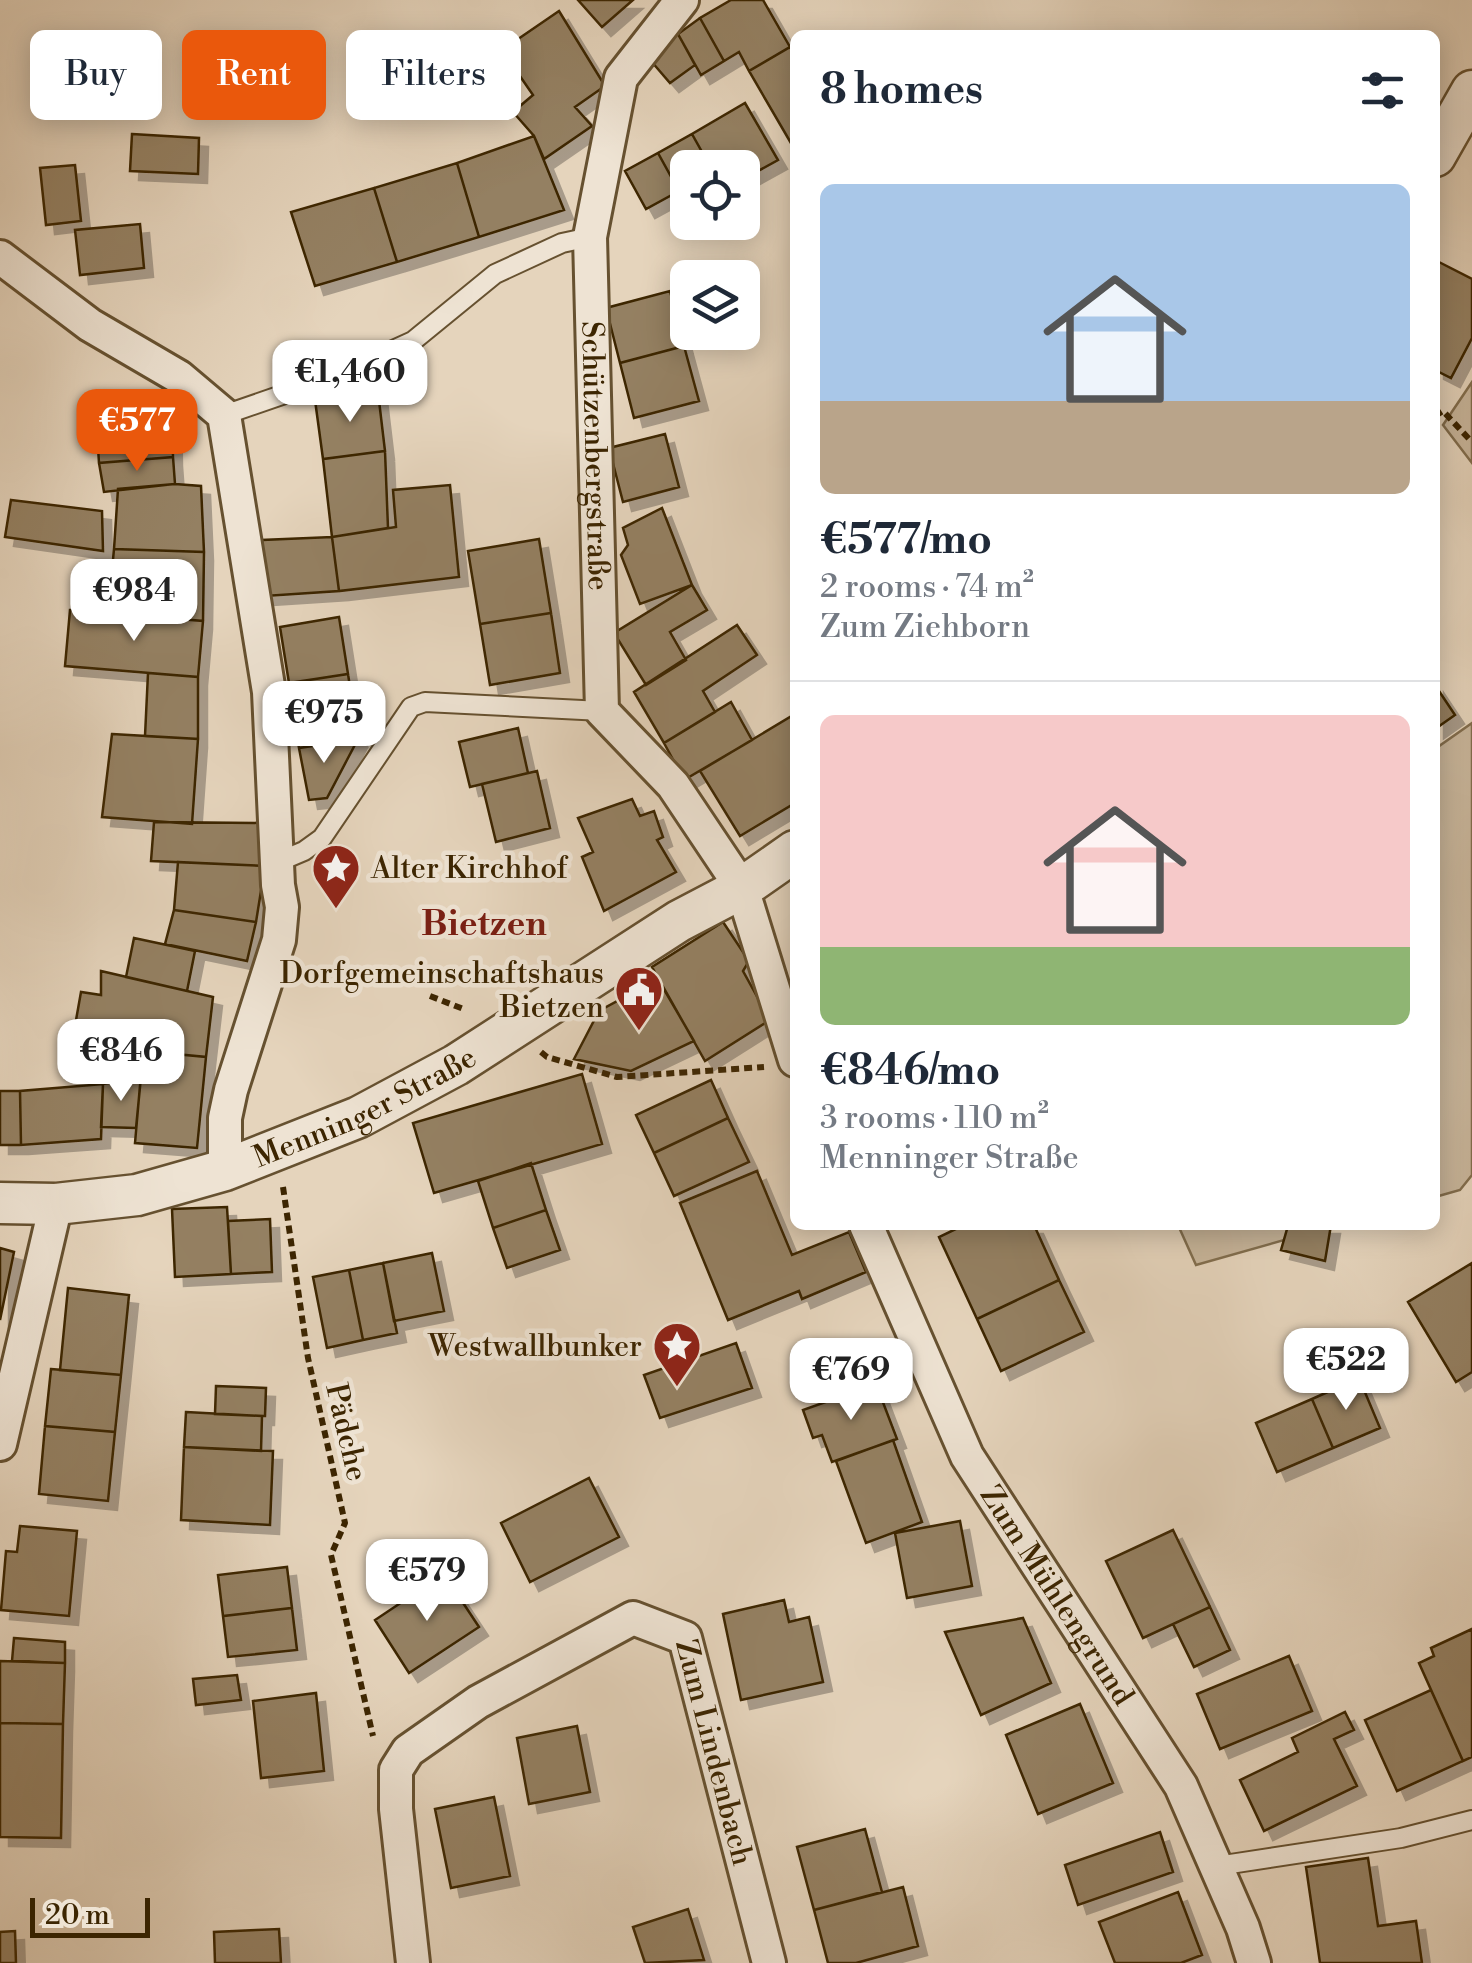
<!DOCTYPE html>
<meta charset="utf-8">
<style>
body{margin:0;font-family:"Libre Bodoni",serif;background:#f2f2f3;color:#1f2937;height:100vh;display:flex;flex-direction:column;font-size:38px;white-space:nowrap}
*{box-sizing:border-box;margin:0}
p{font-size:32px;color:#747a83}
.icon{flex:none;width:55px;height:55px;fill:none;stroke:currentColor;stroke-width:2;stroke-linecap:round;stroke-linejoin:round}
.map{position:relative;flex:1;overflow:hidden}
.side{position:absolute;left:790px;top:30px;width:650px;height:1200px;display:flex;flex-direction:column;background:#fff;border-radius:15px;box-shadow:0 5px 25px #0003}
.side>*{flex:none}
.guide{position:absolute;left:30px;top:30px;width:610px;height:90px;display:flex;gap:20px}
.buttons{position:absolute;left:670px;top:150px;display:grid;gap:20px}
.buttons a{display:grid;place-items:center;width:90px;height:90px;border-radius:15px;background:#fff;box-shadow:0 5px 25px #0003;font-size:50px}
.scale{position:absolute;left:30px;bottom:25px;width:120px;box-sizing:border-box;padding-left:10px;border:5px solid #3c2501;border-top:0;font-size:28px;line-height:35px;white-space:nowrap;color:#3c2501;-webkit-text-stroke:8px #eee3d3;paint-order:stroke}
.price{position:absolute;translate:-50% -85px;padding:0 22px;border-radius:20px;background:#fff;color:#222;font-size:32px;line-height:65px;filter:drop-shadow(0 2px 5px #0008)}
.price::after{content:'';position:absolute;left:50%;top:60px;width:30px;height:22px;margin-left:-15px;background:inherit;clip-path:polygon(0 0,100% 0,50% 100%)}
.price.active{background:#ea580c;color:#fff}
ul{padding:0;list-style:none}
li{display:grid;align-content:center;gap:20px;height:530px;padding:0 30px}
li+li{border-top:2px solid #e0e1e3}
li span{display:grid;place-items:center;height:310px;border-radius:15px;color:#555}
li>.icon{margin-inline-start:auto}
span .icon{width:180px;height:180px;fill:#fffc;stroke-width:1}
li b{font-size:42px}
h2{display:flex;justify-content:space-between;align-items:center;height:120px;padding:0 30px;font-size:42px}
.pill{padding:0 35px;border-radius:15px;background:#fff;box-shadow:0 5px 25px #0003;font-size:35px;line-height:90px}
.pill.active{background:#ea580c;color:#fff}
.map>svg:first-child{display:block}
</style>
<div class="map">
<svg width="1472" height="1963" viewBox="0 0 1472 1963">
<defs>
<filter id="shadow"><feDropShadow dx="9" dy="9" stdDeviation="0" flood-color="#0004"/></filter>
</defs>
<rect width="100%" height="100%" fill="#e5d4bc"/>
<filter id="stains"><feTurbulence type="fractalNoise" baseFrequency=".002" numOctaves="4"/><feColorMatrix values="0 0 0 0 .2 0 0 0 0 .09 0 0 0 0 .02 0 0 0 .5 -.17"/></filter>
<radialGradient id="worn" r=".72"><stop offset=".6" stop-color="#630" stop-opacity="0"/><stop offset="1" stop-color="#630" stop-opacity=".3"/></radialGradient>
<path fill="#c8b69c" stroke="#826e4e" stroke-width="2.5" d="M1472,382v81l-29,-38z
M1472,723v452l-12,15 -25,7v-448z
M1178,1225h159l-141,40z"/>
<path fill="#948062" stroke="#3c2501" stroke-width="2.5" filter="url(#shadow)" d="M578,0h55l-31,27z
M731,0h32l27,47 -41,24 -10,-19 -15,9 -24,-43z
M559,11l46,75 -30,21 17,19 -48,33 -10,-23 -21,-24 20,-17 -31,-45z
M700,18l24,43 -23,14 -23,-41z
M678,34l17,31 -25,18 -19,-22 10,-16z
M790,47l5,9v94l-46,-79z
M745,103l33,57 -36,20v-12h-31l-19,-34z
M132,134l67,4 -1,36 -68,-3z
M692,134l19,34h-23v18l-9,5 -21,-38z
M534,136l30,74 -85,27 -22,-74z
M658,153l21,38 -33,18 -21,-38z
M457,163l22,74 -82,25 -23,-74z
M75,165l6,56 -35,4 -6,-57z
M374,188l23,74 -82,24 -24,-74z
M140,224l4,44 -64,7 -5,-45z
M1435,260l37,19v59l-21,40 -16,-8z
M670,291l14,55 -64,17 -14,-55z
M684,346l15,55 -65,17 -14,-55z
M378,392l7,59 -62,8 -8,-59z
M172,394l1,63 -74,6 -4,-62z
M665,434l14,53 -56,15 -14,-54z
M385,451l3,77 -56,9 -9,-78z
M173,457l2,27 -71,8 -5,-29z
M175,484l26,2 3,66 -90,-3 4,-60z
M450,485l9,92 -120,14 -7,-54 64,-10 -3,-37z
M11,500l91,11 1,40 -98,-14z
M662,508l30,77 -52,19 -19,-49 7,-10 -5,-17z
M332,537l7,54 -74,5 -3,-56z
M539,539l12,74 -71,11 -12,-73z
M114,549l90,3 -1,69 -95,-8z
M692,585l15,25 -37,22 16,28 -40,25 -32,-52z
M70,610l133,11 -5,56 -133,-11z
M551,613l9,60 -70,12 -10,-61z
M339,617l9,57 -59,9 -9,-56z
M737,625l20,30 -54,36 12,21 -51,31 -30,-51z
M148,673l50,4v62l-53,-3z
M348,674l10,65 -59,9 -10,-65z
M1435,685l20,30 -20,14z
M731,702l21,38 -68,40 -20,-37z
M795,714v89l-55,33 -40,-65z
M518,728l10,45 -58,14 -11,-45z
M112,734l86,5 -6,85 -90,-7z
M358,739l-31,59 -18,2 -10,-52z
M537,771l13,57 -54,14 -14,-58z
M632,799l8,17 14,-5 9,26 -6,3 19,32 -72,39 -22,-54 11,-5 -15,-34z
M154,822l110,1 1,43 -114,-5z
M178,862l87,4 -9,56 -82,-12z
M174,910l82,12 -9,39 -82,-17z
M723,922l26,39 -6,10 27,49 -65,41 -53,-94z
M134,938l61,13 -8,40 -61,-14z
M101,971l112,26 -7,60 -63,-6 -70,-14 8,-45 20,3z
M658,979l36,62 -63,30 -57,-12 25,-48z
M143,1051l63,6 -9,91 -62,-5z
M582,1074l20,70 -168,49 -21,-70z
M141,1077l-5,51 -35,-1 2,-43z
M711,1080l17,38 -74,35 -18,-38z
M103,1084l-2,55 -80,6 -1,-54z
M0,1091h20l1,54h-21z
M728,1118l21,44 -75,34 -20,-43z
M531,1163l15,47 -53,18 -15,-47z
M757,1171l35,84 57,-23 17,40 -64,27 -3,-8 -71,29 -48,-117z
M227,1207l4,67 -56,3 -3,-68z
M546,1210l14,40 -53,18 -14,-40z
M270,1219l2,53 -41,2 -3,-53z
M964,1225h70l25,55 -82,39 -38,-82z
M1283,1225h48l-6,36 -44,-11 6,-21z
M0,1248l14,4 -14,68z
M432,1253l12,58 -50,10 -11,-58z
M383,1263l14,70 -34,7 -14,-70z
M1472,1263v109l-16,10 -48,-80z
M349,1270l14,70 -36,8 -14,-71z
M1059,1280l25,52 -83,39 -24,-52z
M68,1288l61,7 -8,80 -61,-5z
M736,1343l16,45 -92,30 -16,-43z
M51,1369l70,6 -6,57 -70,-6z
M1359,1378l21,50 -47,20 -21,-49z
M876,1384l21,55 -65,23 -10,-27 -9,3 -10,-28z
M216,1386l50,2 -1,28 -50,-2z
M1312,1399l21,49 -56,24 -21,-49z
M186,1412l76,4 -1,35 -77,-4z
M45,1426l70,6 -7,69 -69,-7z
M893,1440l29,82 -56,21 -30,-82z
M184,1447l89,4 -3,74 -89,-5z
M589,1478l30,59 -89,45 -29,-59z
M960,1521l12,65 -65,12 -12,-65z
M20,1526l57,5 -8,85 -68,-6 5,-59 11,1z
M1173,1530l37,77 -67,31 -37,-77z
M287,1567l5,41 -69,8 -5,-41z
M444,1574l35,53 -70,46 -34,-53z
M784,1600l5,22 20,-5 14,65 -82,18 -18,-86z
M1210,1607l20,43 -36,17 -21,-43z
M292,1608l5,42 -69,7 -5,-41z
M1023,1618l28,65 -70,32 -36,-83z
M1472,1629v128l-9,4 -44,-98 15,-7 -3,-8z
M14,1638l51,4v21l-53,-2z
M1289,1656l23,55 -92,38 -23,-55z
M0,1661l65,2 -2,61 -63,-1z
M237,1675l4,25 -45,5 -3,-26z
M1431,1690l32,71 -66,30 -32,-71z
M316,1693l8,78 -63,7 -8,-77z
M1080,1704l33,79 -75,31 -32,-79z
M1345,1712l9,18 -20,9 23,47 -93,45 -24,-51 58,-28 -6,-14z
M0,1723l63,1 -2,114 -61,-1z
M577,1726l13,66 -61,12 -12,-66z
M494,1797l16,79 -59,12 -16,-79z
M865,1829l17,63 -68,18 -17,-63z
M1160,1832l13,40 -95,33 -13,-40z
M1368,1858l10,68 38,-5 6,42h-102l-14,-96z
M903,1887l15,59 -62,17h-28l-14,-53z
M1178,1892l24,63 -21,8h-66l-16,-41z
M688,1909l16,51 -59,3 -12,-36z
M279,1929l2,34h-66l-1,-31z
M15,1931l1,32h-16v-31z"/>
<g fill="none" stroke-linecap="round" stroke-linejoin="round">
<g stroke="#665130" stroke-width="22">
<path id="service" d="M224,415l110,-38 79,-36 82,-67 67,-31 28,-6
M278,862l26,-11 18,-13 89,-131 14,-5 177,9
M1217,1866l184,-28 71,-18"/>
</g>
<g stroke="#665130" stroke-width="38">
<g id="minor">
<path id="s1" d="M682,0l-61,78 -31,159 12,474 71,74 69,103 53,172"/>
<path d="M0,257l90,68 89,52 45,38 45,277 9,193 4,22 -3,33 -48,150 -6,28v52"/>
<path id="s2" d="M866,1225l101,231 214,330 62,142 11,35"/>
<path d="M0,1444l56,-240"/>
<path id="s3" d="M413,1963l-17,-154v-39l12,-19 70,-49 155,-84 52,20 84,325"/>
</g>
</g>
<g stroke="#665130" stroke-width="45">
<g id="tertiary">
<path d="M1435,156l37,-65"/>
<path id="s4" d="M0,1203l56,1 81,-9 88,-25 134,-53 97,-52 223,-144 63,-33 53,-37"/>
</g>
</g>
<path stroke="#3c2501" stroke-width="6" stroke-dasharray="8 5" stroke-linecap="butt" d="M1435,416l8,-5 29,31
M430,996l36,14
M541,1052l6,5 70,20 147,-10
M283,1187l25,171 37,165 -14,32 42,181"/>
<use href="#service" stroke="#eee3d3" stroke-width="18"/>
<use href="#minor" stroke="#eee3d3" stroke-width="32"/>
<use href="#tertiary" stroke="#eee3d3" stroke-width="40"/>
</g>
<defs>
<g id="sight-pin" transform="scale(2.5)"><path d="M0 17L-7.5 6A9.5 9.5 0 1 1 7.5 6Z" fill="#8f2418" stroke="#eee3d3"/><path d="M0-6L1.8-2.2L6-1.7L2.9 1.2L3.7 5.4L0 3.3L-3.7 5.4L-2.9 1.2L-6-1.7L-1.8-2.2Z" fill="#fff"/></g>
<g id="civic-pin" transform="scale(2.5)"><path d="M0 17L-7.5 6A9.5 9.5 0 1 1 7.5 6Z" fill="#8f2418" stroke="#eee3d3"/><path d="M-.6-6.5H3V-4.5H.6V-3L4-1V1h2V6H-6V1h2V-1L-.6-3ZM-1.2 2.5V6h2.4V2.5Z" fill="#fff"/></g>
</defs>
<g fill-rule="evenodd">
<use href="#sight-pin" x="336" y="868"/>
<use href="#civic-pin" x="639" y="990"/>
<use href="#sight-pin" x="677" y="1346"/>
</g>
<g text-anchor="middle" stroke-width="9" stroke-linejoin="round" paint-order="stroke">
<g font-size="30" fill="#3c2501" stroke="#eee3d3">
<text dy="10" stroke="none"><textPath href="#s1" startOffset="480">Schützenbergstraße</textPath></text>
<text dy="10" stroke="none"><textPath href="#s4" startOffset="382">Menninger Straße</textPath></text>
<text transform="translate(347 1432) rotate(77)" y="10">Pädche</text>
<text dy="10" stroke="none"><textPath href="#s2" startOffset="418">Zum Mühlengrund</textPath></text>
<text dy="10" stroke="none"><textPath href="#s3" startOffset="652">Zum Lindenbach</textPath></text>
</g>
<g font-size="30" fill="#3c2501" stroke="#eee3d3" text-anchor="end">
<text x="371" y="878" text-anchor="start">Alter Kirchhof</text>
<text x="604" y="983">Dorfgemeinschaftshaus<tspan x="604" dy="34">Bietzen</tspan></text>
<text x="642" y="1356">Westwallbunker</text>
</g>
<g font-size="35" font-weight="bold" fill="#7a1f14" stroke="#eee3d3">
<text x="484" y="935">Bietzen</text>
</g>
</g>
<rect width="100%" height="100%" filter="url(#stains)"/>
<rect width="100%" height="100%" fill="url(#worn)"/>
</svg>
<div class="buttons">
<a><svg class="icon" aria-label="locate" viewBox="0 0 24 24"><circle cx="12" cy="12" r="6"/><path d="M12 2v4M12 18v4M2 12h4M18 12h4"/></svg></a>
<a><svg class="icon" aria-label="layers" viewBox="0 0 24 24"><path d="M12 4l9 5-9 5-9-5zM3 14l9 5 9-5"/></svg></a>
</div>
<div class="scale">20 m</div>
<b class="price" style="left:350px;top:425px">€1,460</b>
<b class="price active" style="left:137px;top:474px">€577</b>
<b class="price" style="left:134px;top:644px">€984</b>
<b class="price" style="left:324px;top:766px">€975</b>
<b class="price" style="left:121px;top:1104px">€846</b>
<b class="price" style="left:1346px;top:1413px">€522</b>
<b class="price" style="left:851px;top:1423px">€769</b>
<b class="price" style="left:427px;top:1624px">€579</b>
<div class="guide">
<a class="pill">Buy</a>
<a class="pill active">Rent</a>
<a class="pill">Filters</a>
</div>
<section class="side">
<h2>8 homes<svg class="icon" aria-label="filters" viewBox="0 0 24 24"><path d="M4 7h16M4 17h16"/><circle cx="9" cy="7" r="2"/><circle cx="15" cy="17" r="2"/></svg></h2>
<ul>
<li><span style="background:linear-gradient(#a9c7e8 70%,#b9a48a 0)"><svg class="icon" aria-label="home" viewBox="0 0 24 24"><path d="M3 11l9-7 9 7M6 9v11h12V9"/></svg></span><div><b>€577/mo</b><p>2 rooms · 74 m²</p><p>Zum Ziehborn</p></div></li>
<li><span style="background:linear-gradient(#f6c9c9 75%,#8fb573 0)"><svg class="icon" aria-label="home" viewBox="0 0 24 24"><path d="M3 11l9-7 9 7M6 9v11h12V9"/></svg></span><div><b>€846/mo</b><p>3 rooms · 110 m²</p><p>Menninger Straße</p></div></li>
</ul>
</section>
</div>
